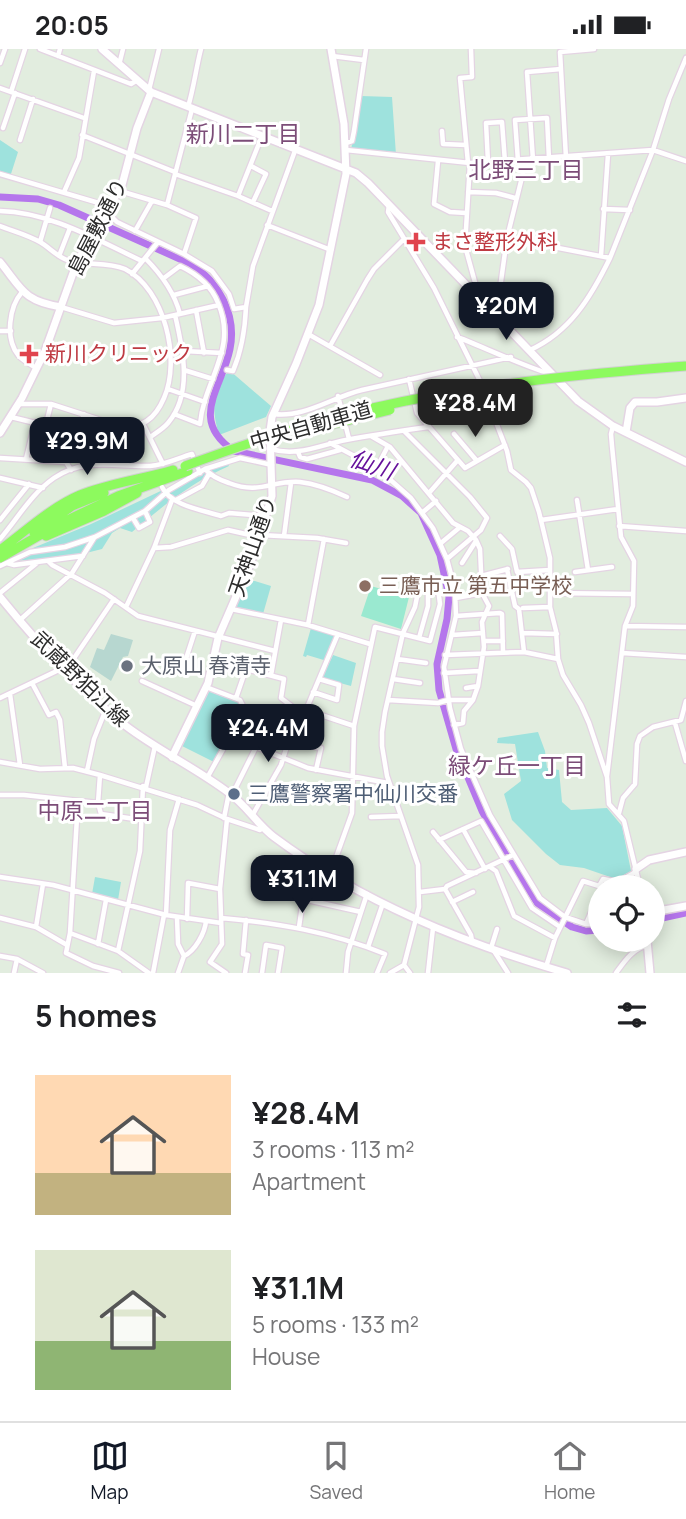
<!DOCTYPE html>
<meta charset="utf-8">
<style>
body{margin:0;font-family:Manrope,"Noto Sans JP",sans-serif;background:#f2f2f2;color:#202124;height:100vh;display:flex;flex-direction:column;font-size:26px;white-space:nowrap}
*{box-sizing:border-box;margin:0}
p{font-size:23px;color:#757577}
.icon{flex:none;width:38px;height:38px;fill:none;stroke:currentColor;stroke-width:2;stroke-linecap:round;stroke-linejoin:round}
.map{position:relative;height:924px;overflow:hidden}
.details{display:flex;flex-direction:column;background:#fff;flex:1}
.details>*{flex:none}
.buttons{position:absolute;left:588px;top:826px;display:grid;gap:14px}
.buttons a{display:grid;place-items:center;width:77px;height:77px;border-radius:50%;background:#fff;box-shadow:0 4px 18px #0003;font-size:35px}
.price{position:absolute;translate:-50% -60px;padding:0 16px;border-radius:14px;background:#111827;color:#fff;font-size:23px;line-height:46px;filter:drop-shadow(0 2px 4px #0008)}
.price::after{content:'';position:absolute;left:50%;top:42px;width:21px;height:16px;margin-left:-10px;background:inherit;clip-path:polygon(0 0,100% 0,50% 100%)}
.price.on{background:#222;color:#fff}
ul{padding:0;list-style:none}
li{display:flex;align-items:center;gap:21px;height:175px;padding:0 35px}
li span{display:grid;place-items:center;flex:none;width:196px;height:140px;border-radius:0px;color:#555}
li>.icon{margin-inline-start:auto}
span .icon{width:84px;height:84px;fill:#fffc;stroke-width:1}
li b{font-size:30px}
h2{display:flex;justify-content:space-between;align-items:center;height:84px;padding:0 35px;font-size:30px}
.status{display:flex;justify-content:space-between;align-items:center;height:49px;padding:0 35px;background:#fff;direction:ltr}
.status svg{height:19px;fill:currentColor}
.tab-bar{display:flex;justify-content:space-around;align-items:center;height:98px;border-top:2px solid #e0e0e0;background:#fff;font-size:19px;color:#757577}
.tab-bar a{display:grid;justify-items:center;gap:4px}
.tab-bar .on{color:#111827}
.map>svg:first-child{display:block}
</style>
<div class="status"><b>20:05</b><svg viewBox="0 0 49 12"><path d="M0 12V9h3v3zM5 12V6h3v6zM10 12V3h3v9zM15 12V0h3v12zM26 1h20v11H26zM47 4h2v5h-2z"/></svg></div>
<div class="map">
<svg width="686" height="924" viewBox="0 0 686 924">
<rect width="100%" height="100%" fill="#e2eddf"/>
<path fill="#9ee2dd" d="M361,47l31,1 4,58 -45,-5z
M0,91l18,12 -8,25 -10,-3z
M229,321l42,36 -5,11 -47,18c-8,-28 -7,-42 10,-65z
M226,411l3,6c-37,16 -66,40 -97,66l-12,-4 -8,5 -10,16 -28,7 -58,5 17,-13 58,-24z
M248,530l23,7 -8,28 -26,-6 -2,-3z
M311,579l25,7 -9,26 -20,-6 -1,2 -3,-1z
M333,606l23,8 -5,23 -29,-8z
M209,642l30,11 4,8 -29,52 -32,-16z
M538,683l7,19 2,17 12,2 3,32 9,8 36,-2 15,18 9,45 -15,8 -32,-11 -24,-3 -14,-11 -34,-34 -8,-26 17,-13 -6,-37 -18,-1 1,-5z
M95,828l26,5 -3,18 -26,-6z"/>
<path fill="#b7d7d0" d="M111,585l22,6 -5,16 -5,1 -12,24 -21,-14 7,-19 7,2z"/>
<path fill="#9ae9d0" d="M371,537l38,11 -8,32 -40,-13z"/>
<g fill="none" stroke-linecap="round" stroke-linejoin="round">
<path stroke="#b576ec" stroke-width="7" d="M0,148l38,2 21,6 132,59c28,18 46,51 39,85 -8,39 -42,71 4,102l138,29 30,16 19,17 19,42 9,42 -2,22 -10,45 2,26 17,59 26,62 23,42 33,51 34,23 14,4 14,-1
M653,871l33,-7"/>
<g stroke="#e4d4e3" stroke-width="7">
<path id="street" d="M40,0l91,35 5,-3
M58,7l2,-7
M332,7l32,4
M0,14l5,-14
M119,16l4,-16
M0,39l84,30
M149,41l10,-41
M11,43l14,-43
M188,58c6,-20 8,-39 13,-58
M3,79l12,-35
M442,82l1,13 23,1
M82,86l93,37
M20,91l13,-41
M346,94l6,-2 2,-10 12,-82
M346,101l124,13 183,-13 16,-51 17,-41
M566,109l-6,-106 34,-3
M533,111l-6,-88 34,-3
M438,112l-4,43 16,8 16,1
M518,112l-3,-41 32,-2 2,41
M488,113l-2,-39 16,-1 3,40
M468,114l-8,-85 12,-1 -1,-28
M470,114l-5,83 11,40 -2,8
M251,117l15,8 -13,28
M0,125l109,32
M175,125l63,22 34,15
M120,142l47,14 25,-96
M64,143l15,-34 15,-87
M468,143l28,1 19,5
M238,147l24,-60
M167,156l29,13 -12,36
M389,156l-1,7 46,76 47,95 26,68 4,19 15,12 5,6 8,24 11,46v49l6,24 2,28 5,16 18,30 8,18 18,54 2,27 15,17 16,66
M603,160l27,1
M0,162c50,1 97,29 142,50
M107,163l10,10 67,32 28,17 17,23 5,15 12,-2 7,-41 43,-118
M267,176l64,25
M0,177c13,5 28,9 40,16 9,5 16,14 27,18 18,6 40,1 58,9 40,20 56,91 39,129 -9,21 -22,31 -45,28l-68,-22h-32
M135,182l17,-30
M507,189l103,20c-19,39 -40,74 -80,92
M40,193l10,-34
M59,207l11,-28
M601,207l7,-102
M145,209c16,16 29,33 35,56
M610,209l43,-108 33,11
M132,225l26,-32
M164,229l16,-12c17,8 31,19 38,37 20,46 -14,77 -18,121l-26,-10
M22,243c-13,15 -17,46 -4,63 5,6 12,9 18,13
M174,246l34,-9
M61,258l53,16 48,-5 57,-13
M196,261l8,43
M496,268l11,-79 19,-77
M0,282h11
M308,285l72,41
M457,288c15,5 84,37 93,36
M330,297l37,-66 7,-11 29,-29
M184,302l38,2
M184,321l29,9
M227,321l6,1c9,-21 12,-41 13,-64
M409,330l8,34 48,55 40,-23
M168,340l37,13
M338,347l11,43
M274,365c30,4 59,-17 88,-24l149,-33
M11,368c40,9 83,24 117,48
M46,375l5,-20
M143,375l20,40
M404,382l66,66 17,21 -6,12 -34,29
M454,385l23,27
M371,387l19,11 63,76 15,8 8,9 4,9 2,44 7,13 -7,16 2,25 -6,39 -5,14 -9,11 -1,12 -9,2
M150,388c6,-4 13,-8 18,-14 25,-29 15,-74 7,-108
M330,394l47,25 34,30 22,30 14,31 8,30 1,27 -12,51 6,41 11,41 29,66 50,83 25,19 21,7h14
M271,400c26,8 49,-4 75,-9 27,-5 54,-9 82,-13
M298,403l2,5 7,2 33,-9
M0,409l66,4
M26,410l9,-37
M108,414l11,-37
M377,418l11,-21
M205,420c6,7 15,11 24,14 31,12 43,-3 71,-1 17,2 32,8 47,15
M71,421l-5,-8 18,-48
M0,429l43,10
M162,438c9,19 41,23 59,29l8,-3 37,3
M429,444l28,-32
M176,451l26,-14 7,-12
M577,451l11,70
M423,463l13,-11
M133,469l6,10 11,-6 -5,-11
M0,471l29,-36
M541,471l77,-11
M619,477l67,5
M260,486l57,3 29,5
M284,487l7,-53
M500,487l12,13 5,23 33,-2
M0,490c18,-21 31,-45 54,-61 31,-21 62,-11 96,-12 15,-1 28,-8 42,-12l8,19
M441,494l18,-15
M154,499l17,-1 57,-17 31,7
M48,512l4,4 53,28 33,23 137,35
M7,514l7,2 69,-9
M462,514l14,-22
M0,517l30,-14 35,-5 30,-10 50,-26 24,-21 36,-21 35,-11 32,7
M507,520l8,37 4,3 5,43
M575,523l37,-5
M481,527l27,-7
M0,544l37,-30
M550,544l83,1
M456,549l26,-5
M126,558l28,-59 18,-48
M523,559l27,-1
M231,560l77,16 62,19
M456,567l44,-3 2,1 1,38
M20,571l52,-47 22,-35
M308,576l16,-86
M625,577l61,1
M523,584l34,1
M452,586l31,-2
M419,589l9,-32v-16
M484,592h19
M622,604l64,4
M445,606l79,-3 34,7
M397,610l29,4
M66,621l48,-71
M182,622l13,-40
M444,624l35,-2
M271,626l10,-55
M393,630l27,4
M142,632l55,25
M32,634l17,32 7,-3 4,8 5,48
M206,638l34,13 5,10 47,19
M466,639l12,-2
M313,643l24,8 2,-15 -20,-6
M10,645l10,71
M0,649l63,-30
M236,649l10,-29 38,10 -3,19 17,13 -17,54 -29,51
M388,651l50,3 10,-3h25
M306,661l48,16
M296,669l7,-1 35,-83
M675,674l11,38
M288,692l33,7 -5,22
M0,713l40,7 33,-1 27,7 97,30 30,14 33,11 2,-3
M87,722l7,-32 12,-30
M100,726l-2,28 3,11 41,6
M607,727l18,-150 8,-20 1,-45 -13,-24 -9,-91 -1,-12 2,-8
M207,729l38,-68
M146,738l9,-41
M0,746h24l74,8
M232,746l24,-48 52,21 80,15
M78,752l-8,132 -4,20 27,13 26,7
M619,764l4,-15 12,-14 2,-40 3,-8 13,-9 28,-7 5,-19
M371,768l30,-1
M224,769l5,-25
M463,780l22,40
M433,783l33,40 10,1
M439,791l42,-19 51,87 28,19
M490,818l6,4 18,45 41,22
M330,825l22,-61 2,-87 21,-99 55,14 10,-37 -2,-16 -20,4 -3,15 -12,26 -18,79 -3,20v14l5,30 31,89 1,42 -15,58 -14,8
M0,828l53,8 113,30 55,8
M445,840l26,46 1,6
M420,843l25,-3 2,-3 66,-31
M452,853l21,-10
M166,866l4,-85 9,-31
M0,869l36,9 31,18
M177,869l1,26 6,12 -6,17
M221,869c57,5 110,14 164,36l-8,19
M187,870l1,-36 32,6
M586,875l14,-32
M36,878l7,-43
M299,878l4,-28 58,13
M70,884l48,18 31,22
M98,895l8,-44
M368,898l15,-44
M491,899l6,-19
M118,902l22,-100 3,-65
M494,902l14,22
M0,907l17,3 26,14
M184,907c11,-5 21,-23 22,-35
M404,916l6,8
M546,918l9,-29 28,-57 16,5 4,-7 15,3 16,-9 2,-4
M14,924l3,-14
M153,924l11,-58
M226,924l-16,-11 12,-18 -2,-55 7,-70
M245,924l3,-18 -5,-1 3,-34
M262,924l4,-28 16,3 -4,25
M346,924l2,-21 19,-58
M428,924l5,-45
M616,924c8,-11 17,-25 32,-28"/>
</g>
<g stroke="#e4d4e3" stroke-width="10">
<path id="secondary" d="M102,0l49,43 205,81 12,10 210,218 35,25 73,36
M0,213c22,27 23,39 61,45
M626,383l4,-24 5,-6h22l29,-4
M0,384l22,-35 23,-47 32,-89 45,-77 15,-57 14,-36
M0,548c35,43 83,96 126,129 33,25 70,42 103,67 17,12 28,31 45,44 87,65 189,106 293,136
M172,708l36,-74 10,-45 33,-76 21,-66 -2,-65 2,-14 24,-53 23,-59 27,-131 -2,-50 -13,-75
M636,820l13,-9 37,-8
M653,863l33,-6
M647,891l3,33"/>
</g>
<g stroke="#d1d1d1" stroke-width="11">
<path id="highway" d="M34,484l38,-27 32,-13
M46,487l58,-25 33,-18
M0,501c26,-19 50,-42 80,-55 30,-12 63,-16 93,-25
M0,509l59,-34 59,-28 70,-25"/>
</g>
<use href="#street" stroke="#fff" stroke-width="4.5"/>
<use href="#secondary" stroke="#fff" stroke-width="7"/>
<use href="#highway" stroke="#8dfa5e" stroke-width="9"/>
<g stroke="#d1d1d1" stroke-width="11" stroke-linecap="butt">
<path id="highway-bridge" d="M322,378l68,-17
M185,417c60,-22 121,-43 183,-57 105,-24 211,-35 318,-43"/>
</g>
<use href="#highway-bridge" stroke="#8dfa5e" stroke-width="9"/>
</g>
<g fill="#e0444e" stroke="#fff" stroke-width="2.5">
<path d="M412.5 182.5h7v7h7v7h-7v7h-7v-7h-7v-7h7z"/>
<path d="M25.5 294.5h7v7h7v7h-7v7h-7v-7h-7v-7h7z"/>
</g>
<circle fill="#8d6e63" stroke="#fff" stroke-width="2.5" cx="365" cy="537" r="7"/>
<circle fill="#6b7280" stroke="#fff" stroke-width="2.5" cx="127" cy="617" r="7"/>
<circle fill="#5c6f8a" stroke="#fff" stroke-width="2.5" cx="234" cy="745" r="7"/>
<g text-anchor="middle" stroke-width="6" stroke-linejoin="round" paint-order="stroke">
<g font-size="21" fill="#2c2c2c" stroke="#fff">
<text transform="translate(98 178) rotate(-63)" y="7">島屋敷通り</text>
<text transform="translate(311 377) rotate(-16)" y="7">中央自動車道</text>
<text transform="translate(253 497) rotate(-71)" y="7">天神山通り</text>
<text transform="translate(80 630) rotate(44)" y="7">武蔵野狛江線</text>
</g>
<g font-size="21" fill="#be3a42" stroke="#fff" text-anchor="start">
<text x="432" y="200">まさ整形外科</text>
<text x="45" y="312">新川クリニック</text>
</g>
<g font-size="21" fill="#785e54" stroke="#fff" text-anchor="start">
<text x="379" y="544">三鷹市立 第五中学校</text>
</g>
<g font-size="21" fill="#5b616d" stroke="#fff" text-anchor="start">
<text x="141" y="624">大原山 春清寺</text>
</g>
<g font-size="21" fill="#4e5e75" stroke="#fff" text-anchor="start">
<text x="248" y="752">三鷹警察署中仙川交番</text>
</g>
<g font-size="23" fill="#7c4d78" stroke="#fff">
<text x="243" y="93">新川二丁目</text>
<text x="526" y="129">北野三丁目</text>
<text x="517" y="725">緑ケ丘一丁目</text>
<text x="95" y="770">中原二丁目</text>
</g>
<g font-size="23" font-style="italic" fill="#65119b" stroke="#fff">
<text transform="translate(372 416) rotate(19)" y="8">仙川</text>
</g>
</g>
</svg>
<div class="buttons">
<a><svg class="icon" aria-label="locate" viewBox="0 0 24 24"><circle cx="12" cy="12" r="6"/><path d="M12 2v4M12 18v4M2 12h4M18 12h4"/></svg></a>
</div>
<b class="price" style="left:506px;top:293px">¥20M</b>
<b class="price on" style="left:475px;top:390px">¥28.4M</b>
<b class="price" style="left:87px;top:428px">¥29.9M</b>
<b class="price" style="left:268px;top:715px">¥24.4M</b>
<b class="price" style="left:302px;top:866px">¥31.1M</b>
</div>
<section class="details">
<h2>5 homes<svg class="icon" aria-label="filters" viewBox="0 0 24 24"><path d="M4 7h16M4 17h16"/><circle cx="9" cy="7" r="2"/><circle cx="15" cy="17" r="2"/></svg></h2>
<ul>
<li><span style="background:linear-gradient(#ffd9b3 70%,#c2b280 0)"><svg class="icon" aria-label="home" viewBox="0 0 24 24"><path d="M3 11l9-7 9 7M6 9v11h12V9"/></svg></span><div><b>¥28.4M</b><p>3 rooms · 113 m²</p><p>Apartment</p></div></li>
<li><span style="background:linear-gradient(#dfe7d0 65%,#8fb573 0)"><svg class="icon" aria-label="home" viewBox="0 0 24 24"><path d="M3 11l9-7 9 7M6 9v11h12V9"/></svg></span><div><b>¥31.1M</b><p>5 rooms · 133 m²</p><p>House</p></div></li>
</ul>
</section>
<nav class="tab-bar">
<a class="on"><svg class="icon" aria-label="map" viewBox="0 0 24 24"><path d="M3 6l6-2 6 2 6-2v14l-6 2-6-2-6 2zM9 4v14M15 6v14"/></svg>Map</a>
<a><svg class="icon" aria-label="saved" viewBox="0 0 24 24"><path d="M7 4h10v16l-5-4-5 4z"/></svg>Saved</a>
<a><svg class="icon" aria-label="home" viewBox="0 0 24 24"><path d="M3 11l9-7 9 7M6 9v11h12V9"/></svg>Home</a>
</nav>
